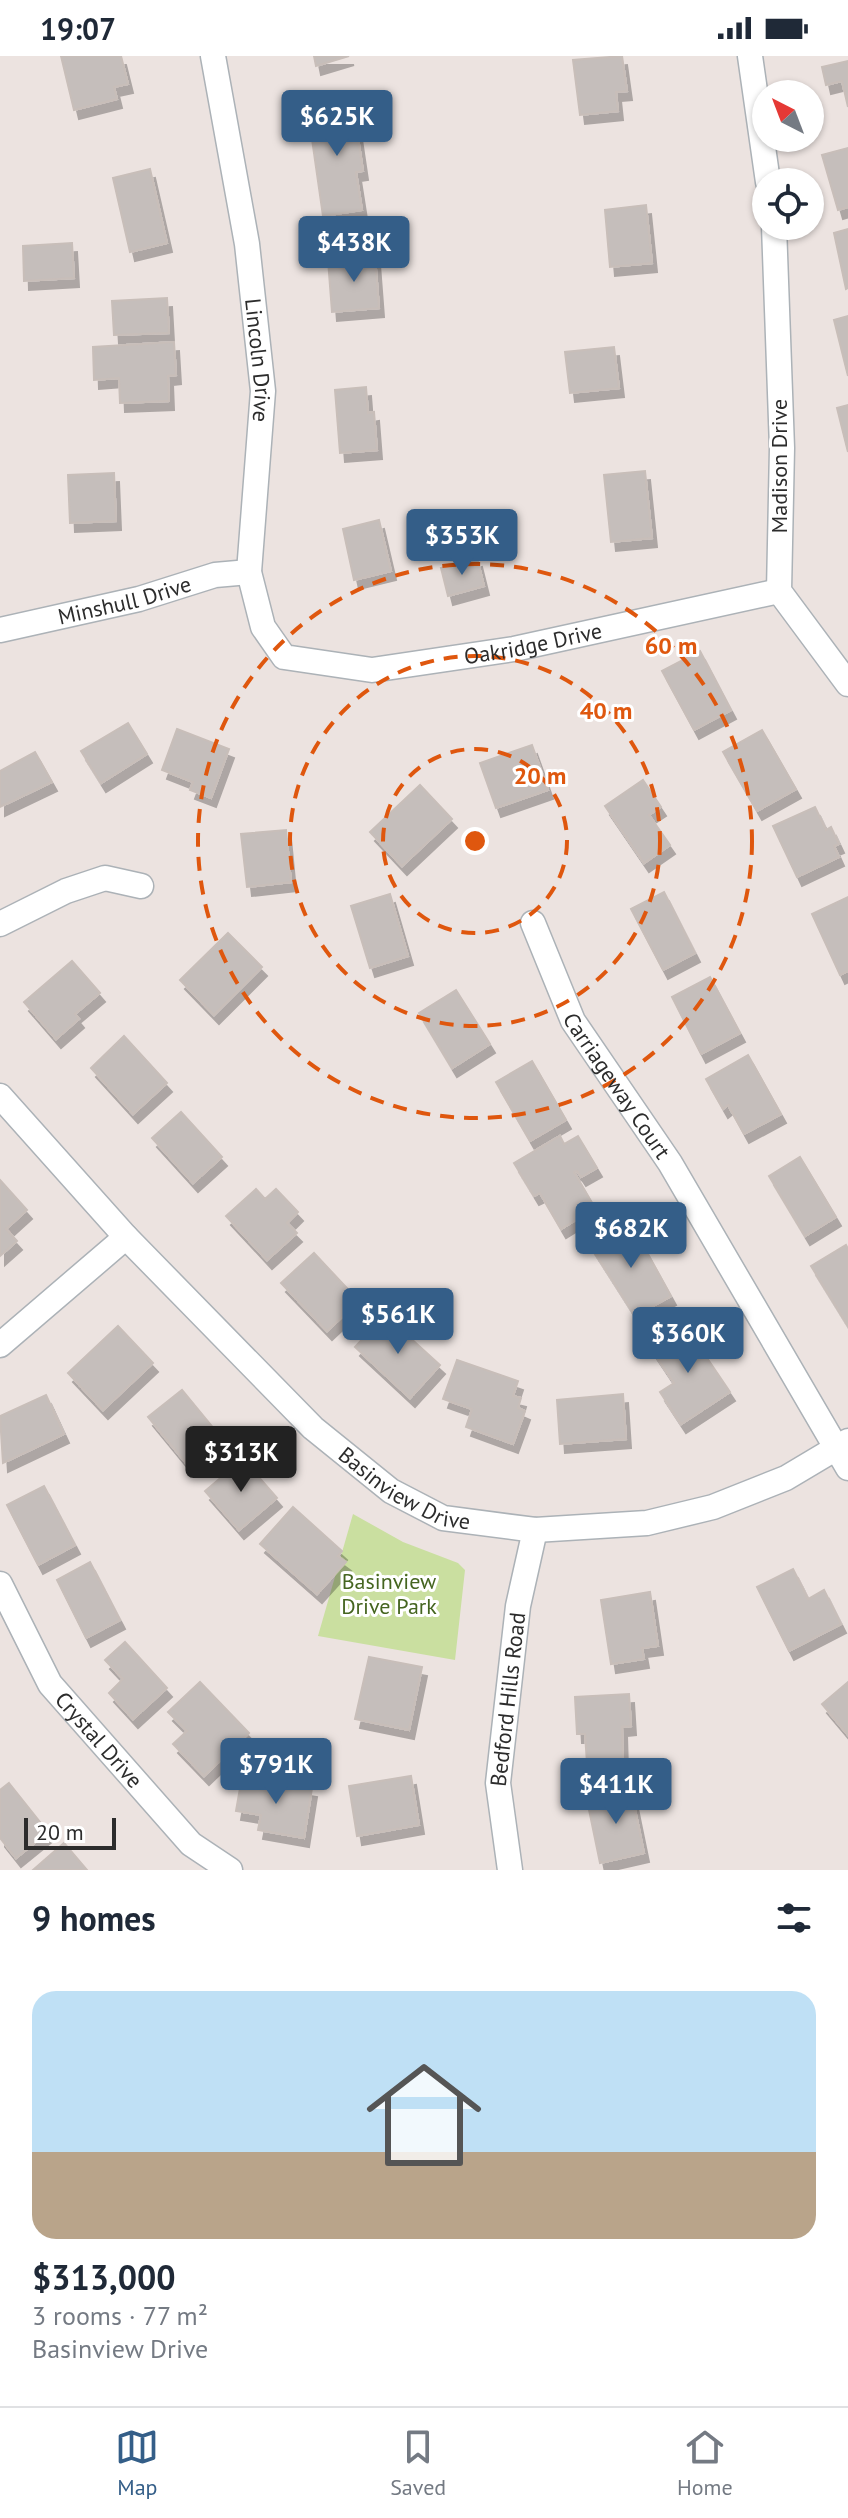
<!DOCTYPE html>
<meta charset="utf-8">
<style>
body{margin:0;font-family:"PT Sans",sans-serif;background:#f2f2f3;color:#1f2937;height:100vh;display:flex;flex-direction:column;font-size:30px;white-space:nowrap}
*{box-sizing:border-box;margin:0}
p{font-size:26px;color:#747a83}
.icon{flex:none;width:44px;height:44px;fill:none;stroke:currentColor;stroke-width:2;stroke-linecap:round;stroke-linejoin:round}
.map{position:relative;height:1814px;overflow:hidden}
.panel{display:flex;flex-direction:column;background:#fff;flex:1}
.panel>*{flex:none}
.needle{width:52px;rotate:318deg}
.buttons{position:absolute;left:752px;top:24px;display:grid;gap:16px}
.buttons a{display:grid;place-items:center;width:72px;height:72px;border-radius:50%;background:#fff;box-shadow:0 2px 6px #0004;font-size:40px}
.scale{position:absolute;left:24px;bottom:20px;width:92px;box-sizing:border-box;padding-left:8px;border:4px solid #2c2c2c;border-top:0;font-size:22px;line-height:28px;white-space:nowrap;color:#2c2c2c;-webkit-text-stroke:6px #fff;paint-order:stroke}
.price{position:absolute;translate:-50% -68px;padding:0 18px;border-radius:8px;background:#345e88;color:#fff;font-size:26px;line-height:52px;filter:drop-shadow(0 2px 4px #0008)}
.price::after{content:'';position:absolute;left:50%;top:48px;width:24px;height:18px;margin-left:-12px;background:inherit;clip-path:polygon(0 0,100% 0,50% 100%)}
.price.current{background:#222;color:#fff}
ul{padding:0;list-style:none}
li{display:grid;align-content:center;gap:16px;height:424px;padding:0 32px}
li span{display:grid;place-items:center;height:248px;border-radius:24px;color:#555}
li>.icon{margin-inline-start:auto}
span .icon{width:144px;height:144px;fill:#fffc;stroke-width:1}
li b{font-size:34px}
h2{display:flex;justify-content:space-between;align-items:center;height:96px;padding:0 32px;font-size:34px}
.status{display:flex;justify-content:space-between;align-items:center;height:56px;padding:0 40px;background:#fff;direction:ltr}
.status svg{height:22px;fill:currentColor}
.tabs{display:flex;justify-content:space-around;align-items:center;height:112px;border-top:2px solid #e0e1e3;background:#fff;font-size:22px;color:#747a83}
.tabs a{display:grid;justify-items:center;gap:4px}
.tabs .current{color:#345e88}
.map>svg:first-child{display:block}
</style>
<div class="status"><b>19:07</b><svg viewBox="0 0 49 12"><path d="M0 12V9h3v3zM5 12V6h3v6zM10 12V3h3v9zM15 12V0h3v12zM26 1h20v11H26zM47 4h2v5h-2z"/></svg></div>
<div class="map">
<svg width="848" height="1814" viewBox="0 0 848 1814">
<defs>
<filter id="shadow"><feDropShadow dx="5" dy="9" stdDeviation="0" flood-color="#0004"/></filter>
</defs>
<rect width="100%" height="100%" fill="#ece3e0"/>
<path fill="#cadfa0" d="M353,1458l50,28 55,21 7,7 -10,90 -137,-24z"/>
<path fill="#c5bebb" stroke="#c8beb9" stroke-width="2" filter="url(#shadow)" d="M61,0h60l7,28 -14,3 3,12 -43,11z
M314,0h35l-33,10z
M622,0l5,35 -11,1 2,19 -38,4 -7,-55z
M848,5v46l-6,-26 -16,4 -4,-18z
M353,48l10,67 -7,1 6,38 -39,6 -15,-105z
M848,92v59l-10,3 -16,-55z
M150,113l17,74 -37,9 -17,-74z
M646,149l6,58 -42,4 -5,-57z
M848,173v59l-2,1 -12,-56z
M72,187l2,35 -50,3 -1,-35z
M375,200l4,52 -47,4 -4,-52z
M167,242l2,35 -55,2 -2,-34z
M848,260v60l-14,-56z
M174,286l2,33 -8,1 1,25 -49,2 -1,-25 -25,2 -1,-33z
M614,291l5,41 -49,5 -5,-41z
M366,331l2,26 6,-1 3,38 -37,3 -5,-63z
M848,349v47l-11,-44z
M645,415l7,67 -41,4 -7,-67z
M114,417l2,48 -46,2 -2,-48z
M379,464l12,51 -37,9 -11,-51z
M477,502l7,28 -36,10 -7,-28z
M700,595l31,59 -37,20 -32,-59z
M128,667l19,31 -46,29 -20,-32z
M177,673l52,20 -18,49 -21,-8 3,-8 -31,-12z
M762,674l34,59 -39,22 -34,-59z
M532,689l16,45 -52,18 -16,-45z
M35,696l17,30 -52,25v-36z
M643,724l18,27 -12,8 21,30 -26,18 -39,-57z
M420,729l32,34 -50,47 -32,-34z
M815,751l11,23 5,-3 8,17 -5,2 5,11 -42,20 -24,-51z
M286,774l5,52 -44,5 -6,-53z
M664,836l31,61 -32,17 -32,-61z
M390,838l18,62 -38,12 -19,-62z
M848,841v74l-8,4 -28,-61z
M228,877l34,34 -48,48 -34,-35z
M72,905l28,32 -25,21 4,5 -23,20 -32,-37z
M710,921l30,56 -39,21 -29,-57z
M456,934l34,54 -38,24 -33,-55z
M124,980l43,47 -34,31 -42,-46z
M748,999l33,59 -37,20 -16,-29 -5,4 -17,-30z
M532,1005l34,59 -36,21 -34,-59z
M181,1056l41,45 -29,26 -41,-45z
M560,1080l4,8 14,-8 19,32 -16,9 -4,-6 -3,1 21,36 -34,21 -21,-36 -6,3 -20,-33z
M800,1101l36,60 -31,19 -36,-60z
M0,1124l27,30 -21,19 11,12 -17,15z
M256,1133l9,10 11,-10 22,23 -11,11 10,10 -30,27 -41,-44z
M622,1171l4,6 8,-4 37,67 -36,20 -45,-71z
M846,1189l2,4v77l-37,-60z
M314,1197l45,48 -32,30 -46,-48z
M385,1259l55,50 -30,33 -55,-51z
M684,1268l46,68 -49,32 -21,-32 14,-9 -24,-36z
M118,1270l35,37 -50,47 -35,-37z
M457,1304l61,21 -5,15 8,2 -3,10 7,3 -12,33 -47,-17 6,-18 -29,-10z
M182,1334l38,46 -34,27 -38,-46z
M623,1338l3,45 -66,5 -3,-44z
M46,1339l18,39 -61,29 -3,-47z
M243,1403l34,39 -38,32 -34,-39z
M44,1430l31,59 -37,20 -31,-60z
M293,1451l49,44 -4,5 8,6 -29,32 -57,-50z
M90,1506l30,58 -34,18 -29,-58z
M793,1513l15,30 16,-9 17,34 -52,27 -32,-64z
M650,1536l8,54 -16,2 2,11 -33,5 -10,-64z
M125,1586l42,46 -34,31 -24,-26 14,-14 -18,-19z
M369,1601l53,10 -13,63 -54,-11z
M200,1626l49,51 -45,43 -31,-32 14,-13 -19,-19z
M848,1626v53l-26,-31z
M629,1638l2,32 -9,1 1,34 -36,2 -2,-29h-8l-2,-37z
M411,1720l8,49 -62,11 -8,-50z
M242,1721l70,11 -8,50 -46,-8 3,-15 -25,-4z
M9,1727l39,49 -32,26 -16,-20v-48z
M631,1734l13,63 -44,10 -13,-63z
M64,1787l23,27h-54z"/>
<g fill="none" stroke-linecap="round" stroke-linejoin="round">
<g stroke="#acb2b7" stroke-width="27">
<g id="street">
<path id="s1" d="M213,0l34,188 16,147 -14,181 14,55 21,30 88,13 142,-21 265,-58"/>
<path d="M750,0l18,126"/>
<path d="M774,170l8,222 -3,143 69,93"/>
<path id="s2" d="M0,574l139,-31 76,-24 34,-3"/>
<path id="s3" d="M533,867l40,98 97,142 178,305"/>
<path d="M0,868l66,-33 39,-13 36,8"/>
<path id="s4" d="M0,1040l126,141 187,191 78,63 52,27 92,12 112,-7 66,-16 73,-29 62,-37"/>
<path d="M0,1289l126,-108"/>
<path id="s5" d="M0,1528l50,100 141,160 39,26"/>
<path id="s6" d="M510,1814l-12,-87 20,-177 17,-76"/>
</g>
</g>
<use href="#street" stroke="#fff" stroke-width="24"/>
</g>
<g fill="none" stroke="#df570e" stroke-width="4" stroke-dasharray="14 10">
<circle cx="475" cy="785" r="92"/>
<circle cx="475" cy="785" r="185"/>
<circle cx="475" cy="785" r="277"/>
</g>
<g text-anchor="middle" stroke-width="6" stroke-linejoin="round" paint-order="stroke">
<g font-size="22" fill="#2c2c2c" stroke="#fff">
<text dy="8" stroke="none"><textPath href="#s1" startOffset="308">Lincoln Drive</textPath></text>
<text transform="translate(779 410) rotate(-90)" y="8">Madison Drive</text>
<text dy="8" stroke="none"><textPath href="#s2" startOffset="128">Minshull Drive</textPath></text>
<text dy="8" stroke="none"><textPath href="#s1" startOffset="866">Oakridge Drive</textPath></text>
<text dy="8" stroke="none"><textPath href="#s3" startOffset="184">Carriageway Court</textPath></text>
<text dy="8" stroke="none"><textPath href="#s4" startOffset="568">Basinview Drive</textPath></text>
<text dy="8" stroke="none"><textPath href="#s6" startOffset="172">Bedford Hills Road</textPath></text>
<text dy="8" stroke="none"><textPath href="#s5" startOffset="186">Crystal Drive</textPath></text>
</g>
<g font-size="22" fill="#456520" stroke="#fff">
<text x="389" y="1533">Basinview<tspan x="389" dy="25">Drive Park</tspan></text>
</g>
</g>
<circle cx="475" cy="785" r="12" fill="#df570e" stroke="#fff" stroke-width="4"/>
<g font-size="24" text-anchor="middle" font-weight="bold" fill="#df570e" stroke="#fff" stroke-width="6" stroke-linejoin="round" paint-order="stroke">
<text x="671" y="598">60 m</text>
<text x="606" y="663">40 m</text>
<text x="540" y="728">20 m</text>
</g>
</svg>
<div class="buttons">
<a><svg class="needle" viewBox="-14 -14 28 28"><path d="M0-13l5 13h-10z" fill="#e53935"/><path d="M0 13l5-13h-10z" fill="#747a83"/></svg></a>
<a><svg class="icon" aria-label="locate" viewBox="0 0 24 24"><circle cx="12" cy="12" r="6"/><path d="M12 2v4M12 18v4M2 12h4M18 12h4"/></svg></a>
</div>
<div class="scale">20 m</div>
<b class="price" style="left:337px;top:102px">$625K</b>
<b class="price" style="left:354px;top:228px">$438K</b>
<b class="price" style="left:462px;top:521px">$353K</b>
<b class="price" style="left:631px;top:1214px">$682K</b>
<b class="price" style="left:398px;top:1300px">$561K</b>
<b class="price" style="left:688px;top:1319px">$360K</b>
<b class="price current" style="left:241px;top:1438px">$313K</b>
<b class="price" style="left:276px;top:1750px">$791K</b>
<b class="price" style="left:616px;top:1770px">$411K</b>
</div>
<section class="panel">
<h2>9 homes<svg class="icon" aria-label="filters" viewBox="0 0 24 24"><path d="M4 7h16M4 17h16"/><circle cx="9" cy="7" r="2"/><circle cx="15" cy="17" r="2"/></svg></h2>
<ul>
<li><span style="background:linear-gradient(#bfe0f5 65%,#b9a48a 0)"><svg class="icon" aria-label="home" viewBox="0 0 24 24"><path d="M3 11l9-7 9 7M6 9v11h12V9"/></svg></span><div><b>$313,000</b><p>3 rooms · 77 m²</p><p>Basinview Drive</p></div></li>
</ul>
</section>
<nav class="tabs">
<a class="current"><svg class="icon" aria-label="map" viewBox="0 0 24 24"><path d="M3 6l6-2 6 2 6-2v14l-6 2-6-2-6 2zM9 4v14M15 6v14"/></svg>Map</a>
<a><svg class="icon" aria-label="saved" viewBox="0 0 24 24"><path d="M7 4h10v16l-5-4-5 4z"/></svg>Saved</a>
<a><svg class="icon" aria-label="home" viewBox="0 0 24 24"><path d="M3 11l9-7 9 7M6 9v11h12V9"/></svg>Home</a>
</nav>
